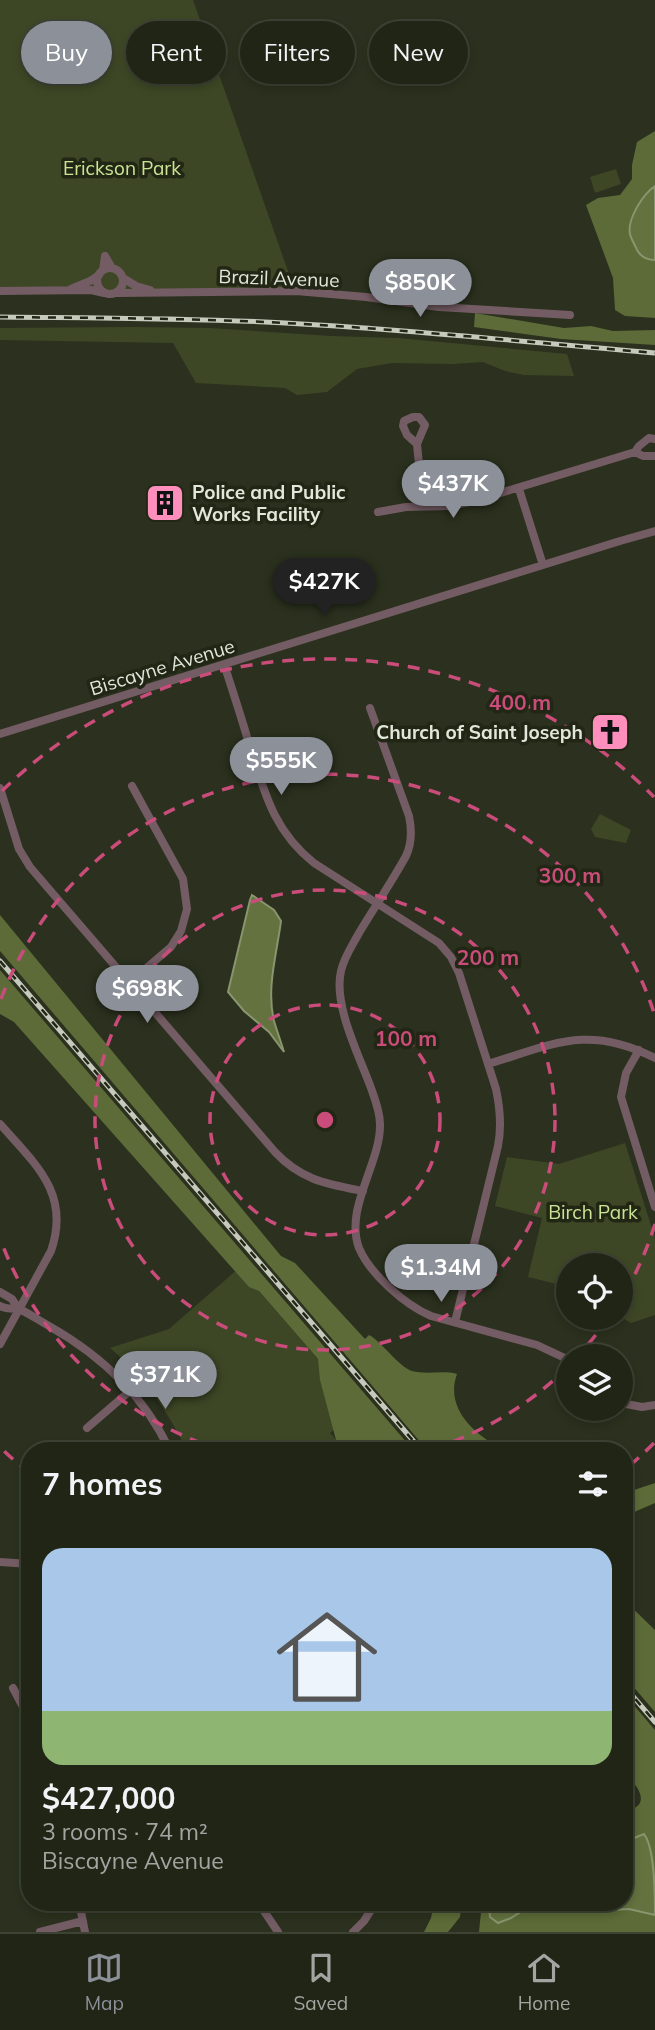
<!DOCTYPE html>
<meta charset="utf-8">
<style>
body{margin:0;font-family:Mulish,sans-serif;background:#2d3123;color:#f1f3f6;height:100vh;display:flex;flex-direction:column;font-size:26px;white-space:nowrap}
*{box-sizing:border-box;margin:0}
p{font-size:23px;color:#a2a5a1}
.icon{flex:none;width:38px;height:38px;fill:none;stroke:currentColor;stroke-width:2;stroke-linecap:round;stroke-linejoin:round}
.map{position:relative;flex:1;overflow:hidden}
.details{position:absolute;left:21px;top:1442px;width:612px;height:469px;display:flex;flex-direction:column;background:#202516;border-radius:28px;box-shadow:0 4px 10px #0003,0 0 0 2px #3d4235}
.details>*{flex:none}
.top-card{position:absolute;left:21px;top:21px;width:614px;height:63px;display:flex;gap:14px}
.buttons{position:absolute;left:556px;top:1253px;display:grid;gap:14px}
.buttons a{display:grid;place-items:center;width:77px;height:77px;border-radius:50%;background:#202516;box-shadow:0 4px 10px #0003,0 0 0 2px #3d4235;font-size:35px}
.price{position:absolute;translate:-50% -60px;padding:0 16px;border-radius:24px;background:#8c9099;color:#fff;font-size:23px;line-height:46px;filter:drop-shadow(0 2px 4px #0008)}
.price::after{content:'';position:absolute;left:50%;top:42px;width:21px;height:16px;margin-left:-10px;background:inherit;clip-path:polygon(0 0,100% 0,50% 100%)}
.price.selected{background:#222;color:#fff}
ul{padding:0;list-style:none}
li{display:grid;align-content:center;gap:14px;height:371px;padding:0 21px}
li span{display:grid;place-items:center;height:217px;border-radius:21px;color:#555}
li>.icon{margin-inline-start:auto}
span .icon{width:126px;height:126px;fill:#fffc;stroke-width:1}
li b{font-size:30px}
h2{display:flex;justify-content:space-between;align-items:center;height:84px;padding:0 21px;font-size:30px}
.chip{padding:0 24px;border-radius:32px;background:#202516;box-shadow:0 4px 10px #0003,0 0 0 2px #3d4235;font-size:24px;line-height:63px}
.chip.selected{background:#8c9099;color:#fff}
.tabs{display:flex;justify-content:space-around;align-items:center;height:98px;border-top:2px solid #3d4235;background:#202516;font-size:19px;color:#a2a5a1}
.tabs a{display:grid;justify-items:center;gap:4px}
.tabs .selected{color:#8c9099}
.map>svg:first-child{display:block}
</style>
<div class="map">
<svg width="655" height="1932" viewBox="0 0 655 1932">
<rect width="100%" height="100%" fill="#2b311e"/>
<path fill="#3d4725" d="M0,0h193l103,294 -296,-3z
M616,169l5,15 -26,9 -5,-16z
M133,327l77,1 121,8 67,2 169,16 7,22 -50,-1 -19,-4 -22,-9 -30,2 -61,-1 -35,6 -30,23 -30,3 -12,-7 -89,-5 -23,-40 -173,-3v-12z
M600,814l31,16 -5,13 -31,-6 -4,-8z
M625,1143l30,95v77l-24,8 -10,-6v-52h-52v22l-41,-10 14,-59 -47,-12 12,-49 52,7z
M239,1268l121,140 -30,25 16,18h-159c-19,-40 -43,-74 -77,-103l59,-19z"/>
<path fill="#5c6b38" d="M655,131v187l-30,-2 -10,-6 -2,-32 -27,-73 12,-7 22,-3 12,-16v-14l5,-23z
M475,313l89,15 27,-2 22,5 42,-1v15l-94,-6 -87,-12z
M0,915l281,341 14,7 70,76 4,-4c12,6 30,32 43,36 14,4 31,-1 45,3 -13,36 20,62 48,77h-77l-428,-500z
M0,970l414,481h-68l-10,-11 -16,-60 -2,-21 -59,-68 -10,-4 -235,-265 -14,-8z
M655,1483v20l-30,13v-23z
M625,1601l30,29v82l-30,-35z
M625,1695l30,35v202h-176l3,-30h143v-90c3,-2 8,-2 11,-5 12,-8 -1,-24 -9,-31l1,8 -3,13z
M434,1902h28l-2,15 -12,15h-24l7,-14z"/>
<path fill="#63723f" stroke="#89956e" stroke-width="2" d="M655,186v74c-8,0 -14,-3 -18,-10 -2,-5 -6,-11 -7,-16 -3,-15 13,-40 25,-48z
M252,895l22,15 7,11c-4,32 -15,67 -7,100 3,10 7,21 10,31l-15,-20 -25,-21 -16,-19 22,-92z
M644,1834c11,14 11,60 11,81l-26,-6 -36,2 -2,-5 2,-4h32v-56l9,-8z
M493,1902h43l-25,16 -13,5 -8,-6 -1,-12z"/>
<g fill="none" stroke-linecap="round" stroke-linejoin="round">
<path stroke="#745c64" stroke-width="8" d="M97 281a13 13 0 1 1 26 0a13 13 0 1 1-26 0Z
M103,270l2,-14 7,12
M123,278l13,8 14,4
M71,289l19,-8 9,-6
M0,291l91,-1 13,3
M118,293l178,-2 70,6 73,10 131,8
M417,444l-10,-9 -4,-9 1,-5 9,-4h6l6,8 -8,19 6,62
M635,452l8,4h12
M519,489l24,76
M378,512l28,-5 44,-1 24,-5 161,-49 4,-6 10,-8 6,1
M224,664c9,28 18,55 26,83 15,47 24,84 64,116l125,80 12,14 8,16 37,116c4,19 6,37 2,57l-43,176
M370,708l39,108c3,14 3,27 -3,40 -15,27 -32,52 -47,77 -7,13 -15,24 -18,38 -8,34 18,84 30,117 4,11 9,24 9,36 1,39 -36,84 -21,124 11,26 46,57 72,68l106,29 32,15
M0,734l620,-193 35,-10
M0,788l19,61 11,18 245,285c26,28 52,32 88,39
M129,983l42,-36 10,-16 6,-22 -4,-30 -51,-93
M639,1050l-13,23 -5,24 34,110
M488,1064c66,-20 100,-40 167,-6
M0,1124c35,40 71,69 51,127l-51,93
M0,1292l12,7 7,11
M0,1306c7,4 14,2 21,4 9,4 19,11 28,16 53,30 95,69 121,125
M621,1403l21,4 13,-2
M87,1428l44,-38
M0,1562l30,2
M13,1688l17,32
M79,1902l6,30
M258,1902l20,30
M40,1932l43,-11
M353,1932l11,-11 12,-19"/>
<g stroke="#c5cabd" stroke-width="5">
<path id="rail" d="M0,317c88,1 176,1 265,5 130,6 260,20 390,31
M0,961l422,490
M625,1687l30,35"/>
</g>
<use href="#rail" stroke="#212714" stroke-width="2.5" stroke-dasharray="8" stroke-linecap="butt"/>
</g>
<g fill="none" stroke="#ca4c7b" stroke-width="3.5" stroke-dasharray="12 9">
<circle cx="325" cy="1120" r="115"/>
<circle cx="325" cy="1120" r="230"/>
<path d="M655 1224A346 346 0 0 1 622 1298M608 1318A346 346 0 0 1 578 1356M568 1367A346 346 0 0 1 429 1450M221 1450A346 346 0 0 1 1 1241M1 999A346 346 0 0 1 655 1016"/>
<path d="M654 1443A461 461 0 0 1 627 1468M29 1473A461 461 0 0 1 2 1449M2 791A461 461 0 0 1 654 797"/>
</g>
<defs>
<g id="building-square" transform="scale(2.0125)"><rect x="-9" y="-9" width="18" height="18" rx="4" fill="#fe8ebb" stroke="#212714"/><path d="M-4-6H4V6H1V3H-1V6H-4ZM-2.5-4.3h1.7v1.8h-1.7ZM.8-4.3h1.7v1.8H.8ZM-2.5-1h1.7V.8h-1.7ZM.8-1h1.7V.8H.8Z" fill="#111"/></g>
<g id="church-square" transform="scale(2.0125)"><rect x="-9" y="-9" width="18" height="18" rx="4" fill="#fe8ebb" stroke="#212714"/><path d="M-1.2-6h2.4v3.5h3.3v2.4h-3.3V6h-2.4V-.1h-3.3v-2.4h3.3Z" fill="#111"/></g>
</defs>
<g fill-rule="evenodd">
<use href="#building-square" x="165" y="503"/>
<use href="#church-square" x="610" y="732"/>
</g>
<g text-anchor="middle" stroke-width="7" stroke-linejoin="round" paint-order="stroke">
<g font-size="19" fill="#cbe494" stroke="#212714">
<text x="122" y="175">Erickson Park</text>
<text x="593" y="1219">Birch Park</text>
</g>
<g font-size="19" fill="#e2e7db" stroke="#212714">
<text transform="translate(279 278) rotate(2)" y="7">Brazil Avenue</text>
<text transform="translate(162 667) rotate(-17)" y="7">Biscayne Avenue</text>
</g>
<g font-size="19" font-weight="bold" fill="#e2e7db" stroke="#212714" text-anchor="start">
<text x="192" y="499">Police and Public<tspan x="192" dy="22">Works Facility</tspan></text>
<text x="583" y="739" text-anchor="end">Church of Saint Joseph</text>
</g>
</g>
<circle cx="325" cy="1120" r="10" fill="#ca4c7b" stroke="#212714" stroke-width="3.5"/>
<g font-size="21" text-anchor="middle" font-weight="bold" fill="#ca4c7b" stroke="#212714" stroke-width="7" stroke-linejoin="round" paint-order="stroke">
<text x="520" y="710">400 m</text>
<text x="570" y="883">300 m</text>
<text x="488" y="965">200 m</text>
<text x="406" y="1046">100 m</text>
</g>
</svg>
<div class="buttons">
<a><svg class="icon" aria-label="locate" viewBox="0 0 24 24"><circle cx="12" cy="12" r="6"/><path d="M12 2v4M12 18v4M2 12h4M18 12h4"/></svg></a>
<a><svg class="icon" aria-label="layers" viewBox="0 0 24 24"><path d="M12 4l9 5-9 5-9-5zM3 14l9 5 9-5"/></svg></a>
</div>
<b class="price" style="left:420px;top:319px">$850K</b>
<b class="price" style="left:453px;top:520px">$437K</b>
<b class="price selected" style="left:324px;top:618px">$427K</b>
<b class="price" style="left:281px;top:797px">$555K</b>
<b class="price" style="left:147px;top:1025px">$698K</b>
<b class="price" style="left:441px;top:1304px">$1.34M</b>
<b class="price" style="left:165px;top:1411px">$371K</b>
<div class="top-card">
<a class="chip selected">Buy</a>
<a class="chip">Rent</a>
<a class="chip">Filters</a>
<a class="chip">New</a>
</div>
<section class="details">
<h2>7 homes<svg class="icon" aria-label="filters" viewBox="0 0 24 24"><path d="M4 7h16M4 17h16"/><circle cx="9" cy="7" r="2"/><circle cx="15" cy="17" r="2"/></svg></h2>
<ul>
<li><span style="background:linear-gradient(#a9c7e8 75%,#8fb573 0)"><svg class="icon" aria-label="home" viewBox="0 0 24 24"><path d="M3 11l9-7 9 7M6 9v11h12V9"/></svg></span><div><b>$427,000</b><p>3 rooms · 74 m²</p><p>Biscayne Avenue</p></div></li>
</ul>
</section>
</div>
<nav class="tabs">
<a class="selected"><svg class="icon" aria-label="map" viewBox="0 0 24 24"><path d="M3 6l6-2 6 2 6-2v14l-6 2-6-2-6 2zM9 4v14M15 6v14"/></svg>Map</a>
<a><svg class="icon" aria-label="saved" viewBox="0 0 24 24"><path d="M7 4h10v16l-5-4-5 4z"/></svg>Saved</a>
<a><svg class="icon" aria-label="home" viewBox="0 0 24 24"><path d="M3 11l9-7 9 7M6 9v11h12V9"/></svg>Home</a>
</nav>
